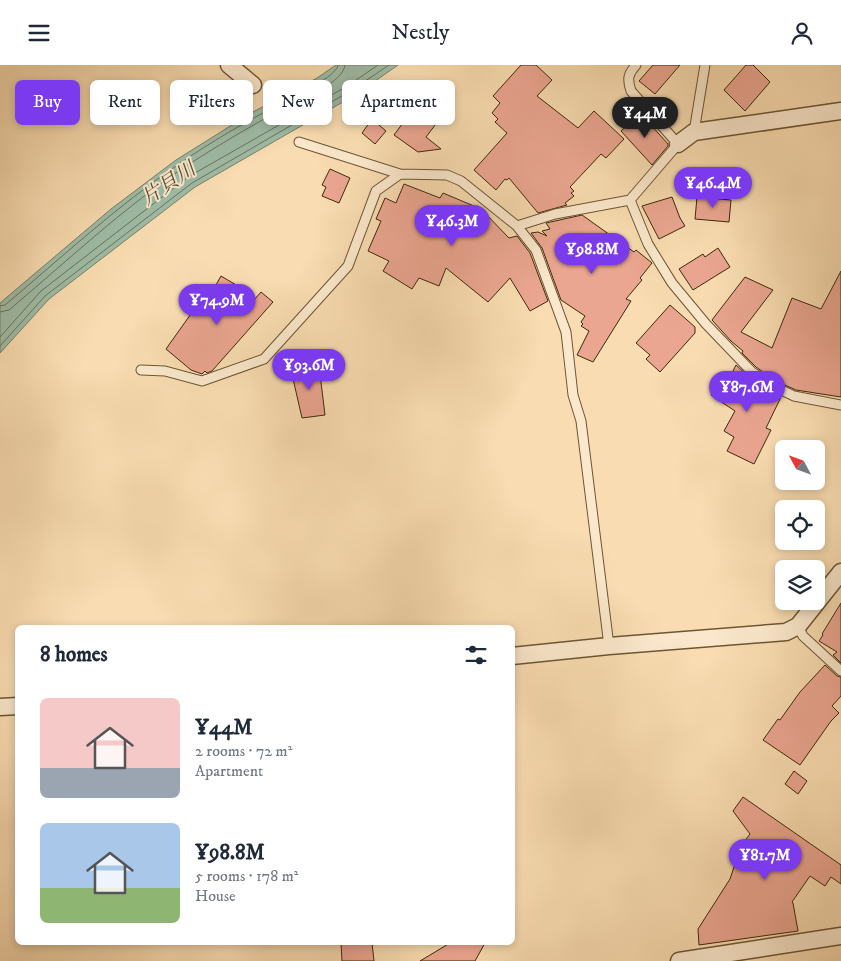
<!DOCTYPE html>
<meta charset="utf-8">
<style>
body{margin:0;font-family:"IM FELL DW Pica","Noto Serif JP",serif;background:#f2f2f3;color:#1f2937;height:100vh;display:flex;flex-direction:column;font-size:19px;white-space:nowrap}
*{box-sizing:border-box;margin:0}
p{font-size:16px;color:#747a83}
.icon{flex:none;width:28px;height:28px;fill:none;stroke:currentColor;stroke-width:2;stroke-linecap:round;stroke-linejoin:round}
.map{position:relative;flex:1;overflow:hidden}
.details{position:absolute;left:15px;top:560px;width:500px;height:320px;display:flex;flex-direction:column;background:#fff;border-radius:8px;box-shadow:0 2px 8px #0003}
.details>*{flex:none}
.top-card{position:absolute;left:15px;top:15px;width:500px;height:45px;display:flex;gap:10px}
.needle{width:32px;rotate:311deg}
.fabs{position:absolute;left:775px;top:375px;display:grid;gap:10px}
.fabs a{display:grid;place-items:center;width:50px;height:50px;border-radius:8px;background:#fff;box-shadow:0 2px 8px #0003;font-size:25px}
.price{position:absolute;translate:-50% -42px;padding:0 11px;border-radius:18px;background:#7c3aed;color:#fff;font-size:16px;line-height:32px;filter:drop-shadow(0 1px 2px #0008)}
.price::after{content:'';position:absolute;left:50%;top:30px;width:15px;height:11px;margin-left:-8px;background:inherit;clip-path:polygon(0 0,100% 0,50% 100%)}
.price.selected{background:#222;color:#fff}
ul{padding:0;list-style:none}
li{display:flex;align-items:center;gap:15px;height:125px;padding:0 25px}
li span{display:grid;place-items:center;flex:none;width:140px;height:100px;border-radius:8px;color:#555}
li>.icon{margin-inline-start:auto}
span .icon{width:60px;height:60px;fill:#fffc;stroke-width:1}
li b{font-size:21px}
h2{display:flex;justify-content:space-between;align-items:center;height:60px;padding:0 25px;font-size:21px}
.pill{padding:0 18px;border-radius:8px;background:#fff;box-shadow:0 2px 8px #0003;font-size:18px;line-height:45px}
.pill.selected{background:#7c3aed;color:#fff}
header{display:flex;justify-content:space-between;align-items:center;height:65px;padding:0 25px;background:#fff;font-size:22px;font-weight:600}
.map>svg:first-child{display:block}
</style>
<header><svg class="icon" aria-label="menu" viewBox="0 0 24 24"><path d="M4 6h16M4 12h16M4 18h16"/></svg>Nestly<svg class="icon" aria-label="person" viewBox="0 0 24 24"><circle cx="12" cy="8" r="4"/><path d="M4 21q1-7 8-7t8 7"/></svg></header>
<div class="map">
<svg width="841" height="896" viewBox="0 0 841 896">
<rect width="100%" height="100%" fill="#f9dcb1"/>
<filter id="stains"><feTurbulence type="fractalNoise" baseFrequency=".004" numOctaves="4"/><feColorMatrix values="0 0 0 0 .2 0 0 0 0 .09 0 0 0 0 .02 0 0 0 .5 -.17"/></filter>
<radialGradient id="worn" r=".72"><stop offset=".6" stop-color="#630" stop-opacity="0"/><stop offset="1" stop-color="#630" stop-opacity=".3"/></radialGradient>
<path fill="#9ebca7" stroke="#778169" d="M336,0h62l-43,30 -160,92 -146,112 -49,54v-50l111,-94 65,-49 75,-47 66,-35z"/>
<g fill="none" stroke-linecap="round" stroke-linejoin="round">
<path stroke="#6e7259" stroke-width="1" d="M0,241l5,-1c57,-48 112,-99 174,-141 32,-22 66,-42 101,-60 12,-7 57,-27 58,-39
M0,247l9,-2c57,-48 113,-101 174,-142 34,-22 69,-43 105,-62 14,-7 56,-24 57,-41
M0,272l41,-46 147,-114 161,-92 29,-20
M0,281l45,-50 147,-113 160,-93 37,-25"/>
</g>
<path fill="#eba691" stroke="#3d290b" d="M521,0h15l16,15 -15,16 41,32 16,-17 30,28 -18,19 -5,-4 -31,33 4,4 -3,2 3,3 -9,7 2,2 -29,8 -29,-35 -2,2 -2,-1 -9,11 -22,-20 33,-37 -12,-11 3,-3 -6,-6 8,-10 -7,-7z
M653,0h27l-25,29 -16,-13z
M746,0h7l17,17 -25,29 -21,-21z
M420,35l22,16 -16,21 15,12 -23,3 -24,-17z
M640,48l28,31v2l-16,19 -31,-34z
M372,54l14,12 -11,13 -13,-11z
M330,104l20,9 -11,25 -17,-7 4,-9 -4,-2z
M404,119l36,14 3,-5 38,16 28,29 8,-2 13,17 18,48 -18,10 -20,-33 -22,24 -42,-34 -7,18 -20,-8 -7,11 -29,-18 6,-10 -21,-10 13,-30 -5,-2 9,-21 11,5z
M672,132l8,21 5,8 -26,13 -17,-33z
M697,132l34,3 -2,22 -34,-3z
M582,150l52,37 2,-2 16,13 -12,15 2,2 -16,19 5,2 -38,61 -16,-7 12,-24 -8,-5 2,-2 -2,-2 4,-6 -24,-16 -19,-52 -11,-15 7,-1 9,4 -5,-5 8,-2 -4,-6z
M718,183l12,19 -37,23 -14,-21 24,-15 2,3z
M841,206v126l-45,-7 -20,-9 -20,-14 -14,-14 1,-2 -12,-10 -19,-21 33,-43 28,13 -32,42 31,16 20,-50 29,11z
M221,211l22,13 12,10 6,-7 12,10 -61,69 -5,2 -2,-2 -3,3 -11,-4 -25,-21 32,-45 5,4z
M670,240l25,22v6l-35,39 -14,-13 4,-4 -14,-12z
M736,300l13,12 32,20 -15,31 5,2 -17,34 -27,-13 7,-14 -10,-6 11,-20 -24,-16 14,-21 5,3z
M319,301l6,49 -23,3 -11,-48z
M841,538v60l-8,-8 4,-3 -18,-11 4,-6 -1,-1z
M825,600l12,11 4,1v19l-9,10 7,7 -8,8 -31,44 -37,-25 15,-21 2,1 20,-28z
M794,706l13,10 -9,13 -13,-10z
M743,732l98,68v19l-10,-7 -6,9 -15,-10 -18,26 1,1 5,28 -99,14 -1,-16 32,-50 7,-21 10,-14 -3,-2 6,-8 -17,-23z
M341,878h31l2,18h-32z
M450,878h35l-10,18h-55z"/>
<g fill="none" stroke-linecap="round" stroke-linejoin="round">
<g stroke="#6c5634" stroke-width="11">
<path id="lane" d="M694,67l11,-67
M299,77l101,32
M630,135l18,44 24,39 34,41 46,48 21,14 21,10 47,9
M517,161l38,-12 75,-14 48,-56 -47,-53c-4,-12 -3,-17 5,-26
M141,305l24,1 37,10 62,-22 84,-93 28,-75 24,-17 47,1 14,6 56,45 19,24 30,82 7,63 8,26 28,225
M798,561l5,10 38,35"/>
</g>
<g stroke="#6c5634" stroke-width="19">
<path id="street" d="M229,0l24,20
M678,79l16,-12 147,-21
M512,591l97,-10 177,-14 12,-6 43,-54
M0,642l18,-1
M679,896l162,-25"/>
</g>
<use href="#lane" stroke="#fbe8cc" stroke-width="9"/>
<use href="#street" stroke="#fbe8cc" stroke-width="16"/>
</g>
<g text-anchor="middle" stroke-width="4" stroke-linejoin="round" paint-order="stroke">
<g font-size="20" font-style="italic" fill="#554e32" stroke="#fbe8cc">
<text transform="translate(168 118) rotate(-34)" y="7">片貝川</text>
</g>
</g>
<rect width="100%" height="100%" filter="url(#stains)"/>
<rect width="100%" height="100%" fill="url(#worn)"/>
</svg>
<div class="fabs">
<a><svg class="needle" viewBox="-14 -14 28 28"><path d="M0-13l5 13h-10z" fill="#e53935"/><path d="M0 13l5-13h-10z" fill="#747a83"/></svg></a>
<a><svg class="icon" aria-label="locate" viewBox="0 0 24 24"><circle cx="12" cy="12" r="6"/><path d="M12 2v4M12 18v4M2 12h4M18 12h4"/></svg></a>
<a><svg class="icon" aria-label="layers" viewBox="0 0 24 24"><path d="M12 4l9 5-9 5-9-5zM3 14l9 5 9-5"/></svg></a>
</div>
<b class="price selected" style="left:645px;top:74px">¥44M</b>
<b class="price" style="left:713px;top:144px">¥46.4M</b>
<b class="price" style="left:452px;top:182px">¥46.3M</b>
<b class="price" style="left:592px;top:210px">¥98.8M</b>
<b class="price" style="left:217px;top:261px">¥74.9M</b>
<b class="price" style="left:309px;top:326px">¥93.6M</b>
<b class="price" style="left:747px;top:348px">¥87.6M</b>
<b class="price" style="left:765px;top:816px">¥81.7M</b>
<div class="top-card">
<a class="pill selected">Buy</a>
<a class="pill">Rent</a>
<a class="pill">Filters</a>
<a class="pill">New</a>
<a class="pill">Apartment</a>
</div>
<section class="details">
<h2>8 homes<svg class="icon" aria-label="filters" viewBox="0 0 24 24"><path d="M4 7h16M4 17h16"/><circle cx="9" cy="7" r="2"/><circle cx="15" cy="17" r="2"/></svg></h2>
<ul>
<li><span style="background:linear-gradient(#f6c9c9 70%,#9aa5b1 0)"><svg class="icon" aria-label="home" viewBox="0 0 24 24"><path d="M3 11l9-7 9 7M6 9v11h12V9"/></svg></span><div><b>¥44M</b><p>2 rooms · 72 m²</p><p>Apartment</p></div></li>
<li><span style="background:linear-gradient(#a9c7e8 65%,#8fb573 0)"><svg class="icon" aria-label="home" viewBox="0 0 24 24"><path d="M3 11l9-7 9 7M6 9v11h12V9"/></svg></span><div><b>¥98.8M</b><p>5 rooms · 178 m²</p><p>House</p></div></li>
</ul>
</section>
</div>
